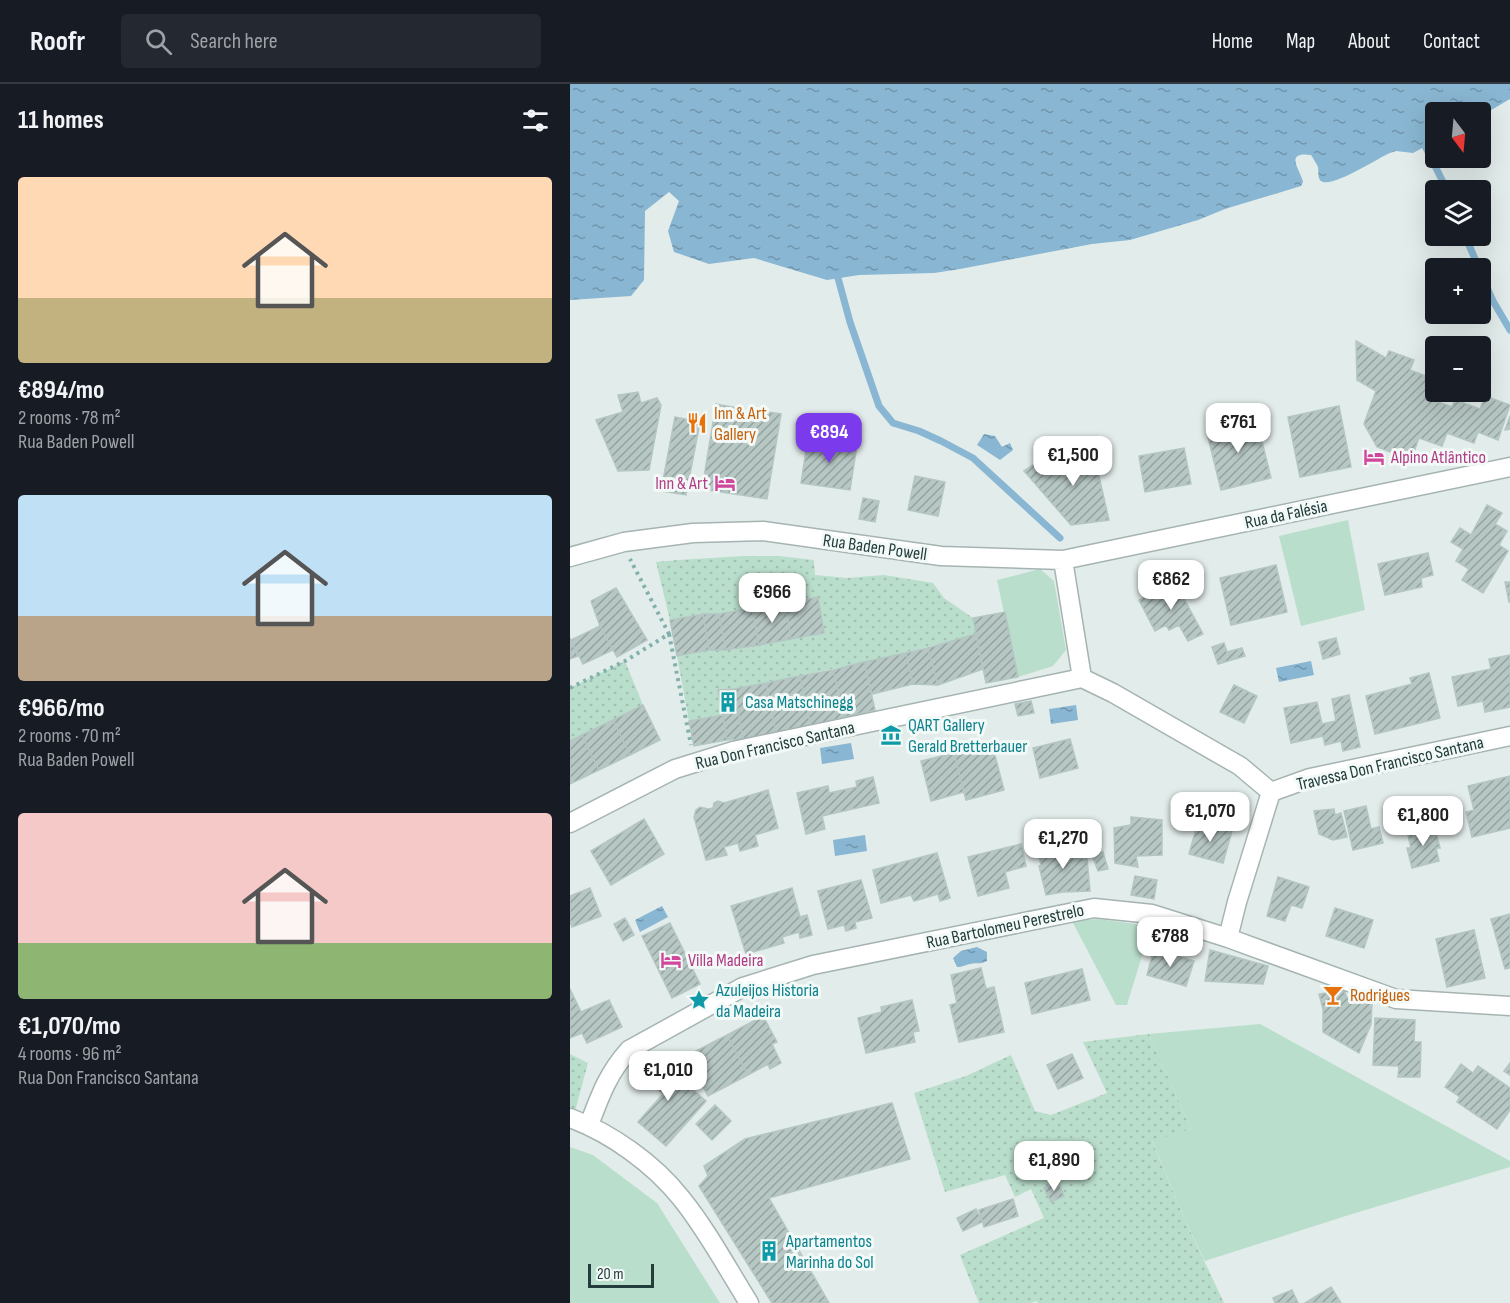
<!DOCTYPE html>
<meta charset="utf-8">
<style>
body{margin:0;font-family:"Sofia Sans Condensed",sans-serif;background:#242831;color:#f1f3f6;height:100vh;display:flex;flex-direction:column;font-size:22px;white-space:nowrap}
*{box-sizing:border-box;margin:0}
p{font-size:20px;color:#9ea1a6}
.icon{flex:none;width:33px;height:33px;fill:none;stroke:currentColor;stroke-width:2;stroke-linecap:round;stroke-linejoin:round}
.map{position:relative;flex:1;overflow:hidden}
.side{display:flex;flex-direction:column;background:#171b24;width:570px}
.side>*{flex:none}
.needle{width:39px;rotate:164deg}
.buttons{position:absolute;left:855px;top:18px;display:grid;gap:12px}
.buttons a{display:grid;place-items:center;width:66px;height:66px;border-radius:6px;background:#171b24;box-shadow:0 6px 24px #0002;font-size:30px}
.scale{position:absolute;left:18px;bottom:15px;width:66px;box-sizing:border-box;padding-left:6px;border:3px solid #223d3c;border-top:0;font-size:16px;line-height:21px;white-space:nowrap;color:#223d3c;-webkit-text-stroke:4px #f2f9f7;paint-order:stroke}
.price{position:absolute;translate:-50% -51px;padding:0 14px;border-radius:12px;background:#fff;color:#222;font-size:20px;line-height:39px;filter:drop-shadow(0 2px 3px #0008)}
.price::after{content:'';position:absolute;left:50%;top:36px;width:18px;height:14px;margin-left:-9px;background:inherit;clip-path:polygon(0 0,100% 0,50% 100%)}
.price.on{background:#7c3aed;color:#fff}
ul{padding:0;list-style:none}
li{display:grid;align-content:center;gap:12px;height:318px;padding:0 18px}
li span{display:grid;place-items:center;height:186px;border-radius:6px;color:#555}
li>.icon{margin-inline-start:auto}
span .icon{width:108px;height:108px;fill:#fffc;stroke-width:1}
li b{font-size:26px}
h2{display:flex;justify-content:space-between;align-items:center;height:72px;padding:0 18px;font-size:26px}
header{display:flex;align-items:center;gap:36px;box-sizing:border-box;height:84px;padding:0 30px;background:#171b24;border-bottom:2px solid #363941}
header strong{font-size:28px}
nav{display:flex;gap:33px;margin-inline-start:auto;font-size:21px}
.search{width:420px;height:54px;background:#242831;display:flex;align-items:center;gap:15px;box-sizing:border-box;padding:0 21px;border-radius:6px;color:#9ea1a6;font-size:22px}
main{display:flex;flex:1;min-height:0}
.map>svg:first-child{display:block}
</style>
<header>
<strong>Roofr</strong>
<div class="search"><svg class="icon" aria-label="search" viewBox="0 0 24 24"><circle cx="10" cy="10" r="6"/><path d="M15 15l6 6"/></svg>Search here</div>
<nav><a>Home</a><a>Map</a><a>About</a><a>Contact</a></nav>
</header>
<main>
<section class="side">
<h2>11 homes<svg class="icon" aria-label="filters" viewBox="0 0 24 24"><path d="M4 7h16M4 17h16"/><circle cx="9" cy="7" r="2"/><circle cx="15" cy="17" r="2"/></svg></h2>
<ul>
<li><span style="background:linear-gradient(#ffd9b3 65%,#c2b280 0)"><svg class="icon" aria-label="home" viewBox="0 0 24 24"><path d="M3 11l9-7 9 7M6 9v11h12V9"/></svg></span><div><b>€894/mo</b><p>2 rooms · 78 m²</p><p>Rua Baden Powell</p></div></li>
<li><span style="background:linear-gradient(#bfe0f5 65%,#b9a48a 0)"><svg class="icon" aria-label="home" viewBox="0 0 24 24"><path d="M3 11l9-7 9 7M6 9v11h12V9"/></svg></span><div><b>€966/mo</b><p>2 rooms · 70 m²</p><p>Rua Baden Powell</p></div></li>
<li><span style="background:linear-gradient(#f6c9c9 70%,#8fb573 0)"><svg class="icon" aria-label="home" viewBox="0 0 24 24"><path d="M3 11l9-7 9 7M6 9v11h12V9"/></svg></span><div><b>€1,070/mo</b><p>4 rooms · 96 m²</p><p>Rua Don Francisco Santana</p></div></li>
</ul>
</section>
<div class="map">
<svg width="940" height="1219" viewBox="0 0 940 1219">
<defs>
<pattern id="garden-dots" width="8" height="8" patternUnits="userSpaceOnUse" patternTransform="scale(1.5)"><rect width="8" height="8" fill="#badecc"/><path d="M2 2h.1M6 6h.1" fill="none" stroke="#a0bfb0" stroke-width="1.8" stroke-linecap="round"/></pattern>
<pattern id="water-ripples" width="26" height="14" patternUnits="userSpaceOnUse" patternTransform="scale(1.5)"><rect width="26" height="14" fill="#89b6d2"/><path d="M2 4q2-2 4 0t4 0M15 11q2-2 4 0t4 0" fill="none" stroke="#7095ac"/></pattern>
<pattern id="building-hatch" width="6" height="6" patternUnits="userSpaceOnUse" patternTransform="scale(1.5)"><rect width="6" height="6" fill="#b7c7c4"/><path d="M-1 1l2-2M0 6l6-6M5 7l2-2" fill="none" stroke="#94a3a0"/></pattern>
</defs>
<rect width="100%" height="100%" fill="#e2ecea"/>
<path fill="#badecc" d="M778,436l17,90 -64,16 -22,-90z
M470,485l14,12 12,69 -13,16 -35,11 -21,-97z
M528,835l53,7 -24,79h-11l-44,-84z
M690,940l250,137v6l-158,47 -147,47 -20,-41 -33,-80 39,-11 -42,-95z
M0,1063l23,8 64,48 63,100h-150z"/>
<path fill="url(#garden-dots)" d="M174,472h35l35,4 1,15 32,3 37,-3 49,8 11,15 29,20 3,16c-80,23 -161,39 -242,55l-15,1 4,25 -34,6 -12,-65 32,-6h17l98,-17 -7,-36 -98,17h-16l-33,6 -14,-58c29,-3 58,-4 88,-6z
M55,577l18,44 -73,36v-53z
M579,950l42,95 -39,12 33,79 39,83h-186l-2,-2 -5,2h-52l-19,-48 84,-37 -13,-29 -16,8 -10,-22 -60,17 -31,-99 52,-17 45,-21 24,56 16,4 56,-22 -24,-51z
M0,970l18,9 -13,48 -5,-1z"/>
<path fill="url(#water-ripples)" d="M0,0h940v15l-29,17 -1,-4h-44l-1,29 -22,12 -17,-2 -6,2c-12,5 -59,36 -69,28 -4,-3 -2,-10 -3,-14 -2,-4 -5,-9 -7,-12 -28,-4 -10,16 -8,27l-2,4 -76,23 -27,11 -68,20 -38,4 -132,25 -26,4 -75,2 -32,5 -73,-22 -45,6 -35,-12 -6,-21 11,-30 -10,-9 -24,19 -1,69 -13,16 -61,4z
M414,350l11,2 7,11 8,-4 3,7 -13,10 -23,-15z
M741,577l3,14 -35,7 -3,-14z
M506,621l2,15 -27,4 -2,-15z
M281,659l3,16 -32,5 -2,-16z
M295,751l2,16 -32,5 -2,-16z
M92,822l6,11 -28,15 -5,-12z
M407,863l10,5v9c-8,4 -10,1 -17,3 -6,1 -7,3 -13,3l-4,-9 8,-7z"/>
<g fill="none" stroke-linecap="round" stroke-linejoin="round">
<path stroke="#89b6d2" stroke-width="7" d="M855,62l22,44
M895,152l14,32
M910,188l13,29 17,29
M268,194l12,44 29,84 14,17 26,8 22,10 32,17 87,80"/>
</g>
<path fill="url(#building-hatch)" stroke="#b4c6c3" stroke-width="1.5" d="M786,257l30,17 3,-7 25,9 -4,10 21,8 -7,19 28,10 3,-7 25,9 5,-13 25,9 -12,35 -20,-8 -4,11 -27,-10 -5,13 -23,-8 -8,22 -34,-13 -13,-23 12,-33 -19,-11z
M68,308l3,11 16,-5 4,7 -12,65 -31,1 -22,-51 27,-8 -5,-17z
M146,320l27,5 -2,12 11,1 2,-12 27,4 -14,85 -65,-10z
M769,322l12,61 -51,10 -12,-60z
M940,332v13l-5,1z
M105,333l25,5 -14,73 -25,-4z
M686,333l15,61 -50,12 -15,-61z
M238,353l49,8 -7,45 -49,-7z
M522,362l17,74 -38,5 -47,-54 19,-13 9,11 12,-13z
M614,364l7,36 -46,8 -6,-36z
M345,392l30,6 -7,34 -30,-6z
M293,414l16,3 -4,21 -16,-3z
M917,421l15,8 -7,11 12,7 -8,14 9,6 -25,42 -21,-13 7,-11 -13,-8 7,-12 -12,-7 9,-14 11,7z
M858,469l5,22 -12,3 1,9 -37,8 -7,-31z
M706,481l11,47 -56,13 -11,-47z
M605,498l28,52 -15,7 -9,-16 -10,5 -3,-5 -11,6 -16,-31z
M935,498h5v20h-1z
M46,504l31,52 -30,17 -17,-31 -9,-25z
M248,513l6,36 -33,6 -6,-36z
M215,519l6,36 -32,6 -7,-37z
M182,524l7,37 -33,5 -7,-36z
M435,528l13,65 -32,6 -13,-65z
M133,530h16l7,36h-17z
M133,530l6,36 -32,6 -7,-36z
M30,542l13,24 -30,14 -12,-24z
M406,550l7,35 -45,16 -10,-37z
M0,554l8,18 -8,3z
M766,554l4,16 -17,5 -4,-17z
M654,559l3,9 15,-4 3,8 -27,8 -6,-17z
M358,564l10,37 -25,-1 -7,-31z
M336,569l7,31 -41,10 -8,-32z
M940,571v52l-25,5 -2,-11 -25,5 -6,-29 39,-8 -2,-10z
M294,578l11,48 -30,7 -12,-47z
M263,586l12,47 -34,9 -11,-50z
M859,589l11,45 -65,16 -9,-38 46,-12 -2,-6z
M230,592l11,50 -35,7 -10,-50z
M196,599l10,50 -33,6 -9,-50z
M664,601l23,11 -13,27 -24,-11z
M164,605l9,50 -16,1 -9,-50z
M779,611l11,52 -17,4 -2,-10 -16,4 -2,-9 -32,7 -7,-35 33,-6 5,22 14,-3 -4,-22z
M461,617l3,12 -16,3 -3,-12z
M73,621l17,35 -30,15 -17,-35z
M153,631l4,25 -33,6 -5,-25z
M43,636l17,35 -31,15 -17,-35z
M12,651l17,35 -29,14v-43z
M500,655l8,29 -38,10 -7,-30z
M422,660l12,46 -38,10 -12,-47z
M384,669l10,39 -33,9 -10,-40z
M940,692v52l-38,9 -6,-25 8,-2 -6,-24z
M303,693l6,26 -57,13 3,13 -19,5 -9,-41 31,-7 1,7 28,-6 -1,-6z
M198,706l10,38 -23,7 3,11 -18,5 -2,-8 -14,4 3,8 -21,5 -12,-43 2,-7 4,-3 8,2 5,-1 1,-5 4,-2 6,2z
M796,722l5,23 8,-2 4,16 -30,7 -9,-39z
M764,725l1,6 6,-2 6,24 -14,3 -14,-6 -5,-23z
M561,733l31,3v35l-26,1 2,11 -23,-4 -1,-35 17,-3z
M74,735l20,35 -53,31 -20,-34z
M628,738l34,9 -9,32 -34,-9z
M860,741l2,9 4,-1 4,15h-4l3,13 -27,7 -5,-20h4l-4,-17z
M501,759l3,16 13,-1 3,33 -27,1 -17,3 -7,-29 2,-1 -4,-18z
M451,760l5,22 -21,6 4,16 -31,8 -10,-39z
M533,768l5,17 -10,2 -6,-16z
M367,769l13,45 -10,3 -2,-7 -24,7 -3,-6 -30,8 -8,-33z
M565,792l22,4 -3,19 -23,-4z
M708,793l31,10 -7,21 -11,-3 -6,16 -18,-5z
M291,796l11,38 -17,4 1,6 -10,3 -2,-6 -16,4 -10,-38z
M20,804l11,28 -29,11 -2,-5v-26z
M222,804l8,29 7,-2 5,20 -12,3 -1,-6 -17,5 2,6 -38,11 -15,-48z
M765,824l38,12 -9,28 -38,-12z
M940,830v54l-5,1 -14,-50z
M55,834l9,17 -11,6 -9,-17z
M100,839l30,61 -28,14 -30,-62z
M904,846l11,48 -38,9 -11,-48z
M584,865l40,12 -8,25 -39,-11z
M640,866l58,16 -5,18 -58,-3z
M411,884l5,21 8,-2 10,45 -45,10 -9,-37 7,-2 -6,-28z
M512,885l8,31 -58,14 -7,-31z
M0,905l11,23 28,-12 13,27 -35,16 -5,-10 -12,5z
M774,906l3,8 12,-3 13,6 -1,23 -12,29 -36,-21v-23l-4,-15z
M342,916l7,31 -6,1 2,10 -49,11 -8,-35 24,-6 -1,-5z
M193,932l14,26 -5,2 9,19 -11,6 -2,-5 -20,11 -21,-40z
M805,934l40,2 -1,22h7l-1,35h-22l1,-11 -26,-1z
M157,951l21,40 -40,21 -22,-40z
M502,970l11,24 -25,11 -11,-24z
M83,971l53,46 -40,45 -28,-24 25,-28 -25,-22z
M940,979v12l-6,-4z
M891,980l12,9 5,-7 32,22v22l-13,19 -40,-27 3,-5 -15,-10z
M322,1019l18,56 -141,39 60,105h-57l-73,-117 9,-10 -4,-10 41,-27z
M145,1021l16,16 -19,19 -16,-16z
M488,1097l6,15 -13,6 -7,-14z
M443,1115l5,17 -34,11 -5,-17z
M406,1125l6,13 -19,9 -6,-13z
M761,1203l10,16h-36z
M722,1206l6,13h-23l-2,-5z"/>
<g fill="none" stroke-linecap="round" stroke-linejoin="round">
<g stroke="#a5b4b2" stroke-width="21">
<path id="minor" d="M0,473l54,-15 69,-9 70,-2 178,25 122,4 447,-93
M493,476l19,118
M701,708l39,-14 200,-42
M0,739l105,-54 58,-18 349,-73 31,15 127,73 31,26 -34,110 -9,36
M19,1041c11,-29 19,-52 40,-75l114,-63 70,-22 281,-57 58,6 76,24 168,61 114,7"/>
</g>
<g stroke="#a5b4b2" stroke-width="21">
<path id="tertiary" d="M0,1034c41,15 84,46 111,80 26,32 46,70 68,105"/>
</g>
<path stroke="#82b0ac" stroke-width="4" stroke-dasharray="3 4.5" stroke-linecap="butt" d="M99,550l22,111
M0,604l55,-27 44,-27 -39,-75"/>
<use href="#minor" stroke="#fff" stroke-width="18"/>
<use href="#tertiary" stroke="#fff" stroke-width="18"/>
</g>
<defs>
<g id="restaurant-bare" transform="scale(1.62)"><path d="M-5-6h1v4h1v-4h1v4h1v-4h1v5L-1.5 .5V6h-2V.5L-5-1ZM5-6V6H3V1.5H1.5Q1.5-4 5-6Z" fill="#e8710a" stroke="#f2f9f7" stroke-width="2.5" paint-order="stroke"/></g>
<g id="hotel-bare" transform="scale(1.62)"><path d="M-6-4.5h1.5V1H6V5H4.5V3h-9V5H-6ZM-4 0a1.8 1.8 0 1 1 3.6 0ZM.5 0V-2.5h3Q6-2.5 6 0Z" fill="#d1479c" stroke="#f2f9f7" stroke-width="2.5" paint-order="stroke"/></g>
<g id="building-bare" transform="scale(1.62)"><path d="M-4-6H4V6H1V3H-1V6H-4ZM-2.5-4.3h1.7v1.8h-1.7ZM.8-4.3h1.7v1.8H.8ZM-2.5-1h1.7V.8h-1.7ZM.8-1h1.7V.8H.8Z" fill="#0f9aa8" stroke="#f2f9f7" stroke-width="2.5" paint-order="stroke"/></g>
<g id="museum-bare" transform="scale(1.62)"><path d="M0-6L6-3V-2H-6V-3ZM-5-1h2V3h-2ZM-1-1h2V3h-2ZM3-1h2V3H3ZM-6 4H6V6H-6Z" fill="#0f9aa8" stroke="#f2f9f7" stroke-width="2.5" paint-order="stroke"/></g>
<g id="bar-bare" transform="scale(1.62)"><path d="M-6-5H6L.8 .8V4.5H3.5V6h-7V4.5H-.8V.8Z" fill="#e8710a" stroke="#f2f9f7" stroke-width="2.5" paint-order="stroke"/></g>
<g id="sight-bare" transform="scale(1.62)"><path d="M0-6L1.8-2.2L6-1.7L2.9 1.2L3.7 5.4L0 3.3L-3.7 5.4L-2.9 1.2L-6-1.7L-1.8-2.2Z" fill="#0f9aa8" stroke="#f2f9f7" stroke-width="2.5" paint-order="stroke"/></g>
</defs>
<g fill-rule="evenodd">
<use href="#restaurant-bare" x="127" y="339"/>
<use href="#hotel-bare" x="804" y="373"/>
<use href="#hotel-bare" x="155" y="399"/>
<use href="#building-bare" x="158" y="618"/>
<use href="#museum-bare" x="321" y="651"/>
<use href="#hotel-bare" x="101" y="876"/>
<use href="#bar-bare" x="763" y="911"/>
<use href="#sight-bare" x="129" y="916"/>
<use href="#building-bare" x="199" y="1167"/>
</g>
<g text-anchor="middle" stroke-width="6" stroke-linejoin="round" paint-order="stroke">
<g font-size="18" fill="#c56008" stroke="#f2f9f7" text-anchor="start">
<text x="144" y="335">Inn &amp; Art<tspan x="144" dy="21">Gallery</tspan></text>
<text x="780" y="917">Rodrigues</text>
</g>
<g font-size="18" fill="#b23c85" stroke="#f2f9f7" text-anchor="start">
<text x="821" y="379">Alpino Atlântico</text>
<text x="138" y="405" text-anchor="end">Inn &amp; Art</text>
<text x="118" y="882">Villa Madeira</text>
</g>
<g font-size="18" fill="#223d3c" stroke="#f2f9f7">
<text transform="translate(716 430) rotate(-12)" y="6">Rua da Falésia</text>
<text transform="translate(305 463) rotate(8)" y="6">Rua Baden Powell</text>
<text transform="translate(205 661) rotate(-13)" y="6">Rua Don Francisco Santana</text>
<text transform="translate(820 679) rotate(-13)" y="6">Travessa Don Francisco Santana</text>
<text transform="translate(435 842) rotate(-12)" y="6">Rua Bartolomeu Perestrelo</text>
</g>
<g font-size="18" fill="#0d838f" stroke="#f2f9f7" text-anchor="start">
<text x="175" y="624">Casa Matschinegg</text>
<text x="338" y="647">QART Gallery<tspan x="338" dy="21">Gerald Bretterbauer</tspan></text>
<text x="146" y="912">Azuleijos Historia<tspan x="146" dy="21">da Madeira</tspan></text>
<text x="216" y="1163">Apartamentos<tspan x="216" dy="21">Marinha do Sol</tspan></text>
</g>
</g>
</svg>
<div class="buttons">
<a><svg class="needle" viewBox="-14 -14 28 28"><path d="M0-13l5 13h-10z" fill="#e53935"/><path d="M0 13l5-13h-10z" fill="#9ea1a6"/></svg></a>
<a><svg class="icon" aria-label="layers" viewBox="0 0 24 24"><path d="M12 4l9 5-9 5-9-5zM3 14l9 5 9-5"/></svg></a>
<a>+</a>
<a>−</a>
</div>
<div class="scale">20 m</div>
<b class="price" style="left:668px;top:370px">€761</b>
<b class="price on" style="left:259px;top:380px">€894</b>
<b class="price" style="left:503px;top:403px">€1,500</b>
<b class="price" style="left:601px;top:527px">€862</b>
<b class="price" style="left:202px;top:540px">€966</b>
<b class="price" style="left:640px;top:759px">€1,070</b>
<b class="price" style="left:853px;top:763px">€1,800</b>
<b class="price" style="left:493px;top:786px">€1,270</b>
<b class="price" style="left:600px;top:884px">€788</b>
<b class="price" style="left:98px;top:1018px">€1,010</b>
<b class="price" style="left:484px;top:1108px">€1,890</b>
</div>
</main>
